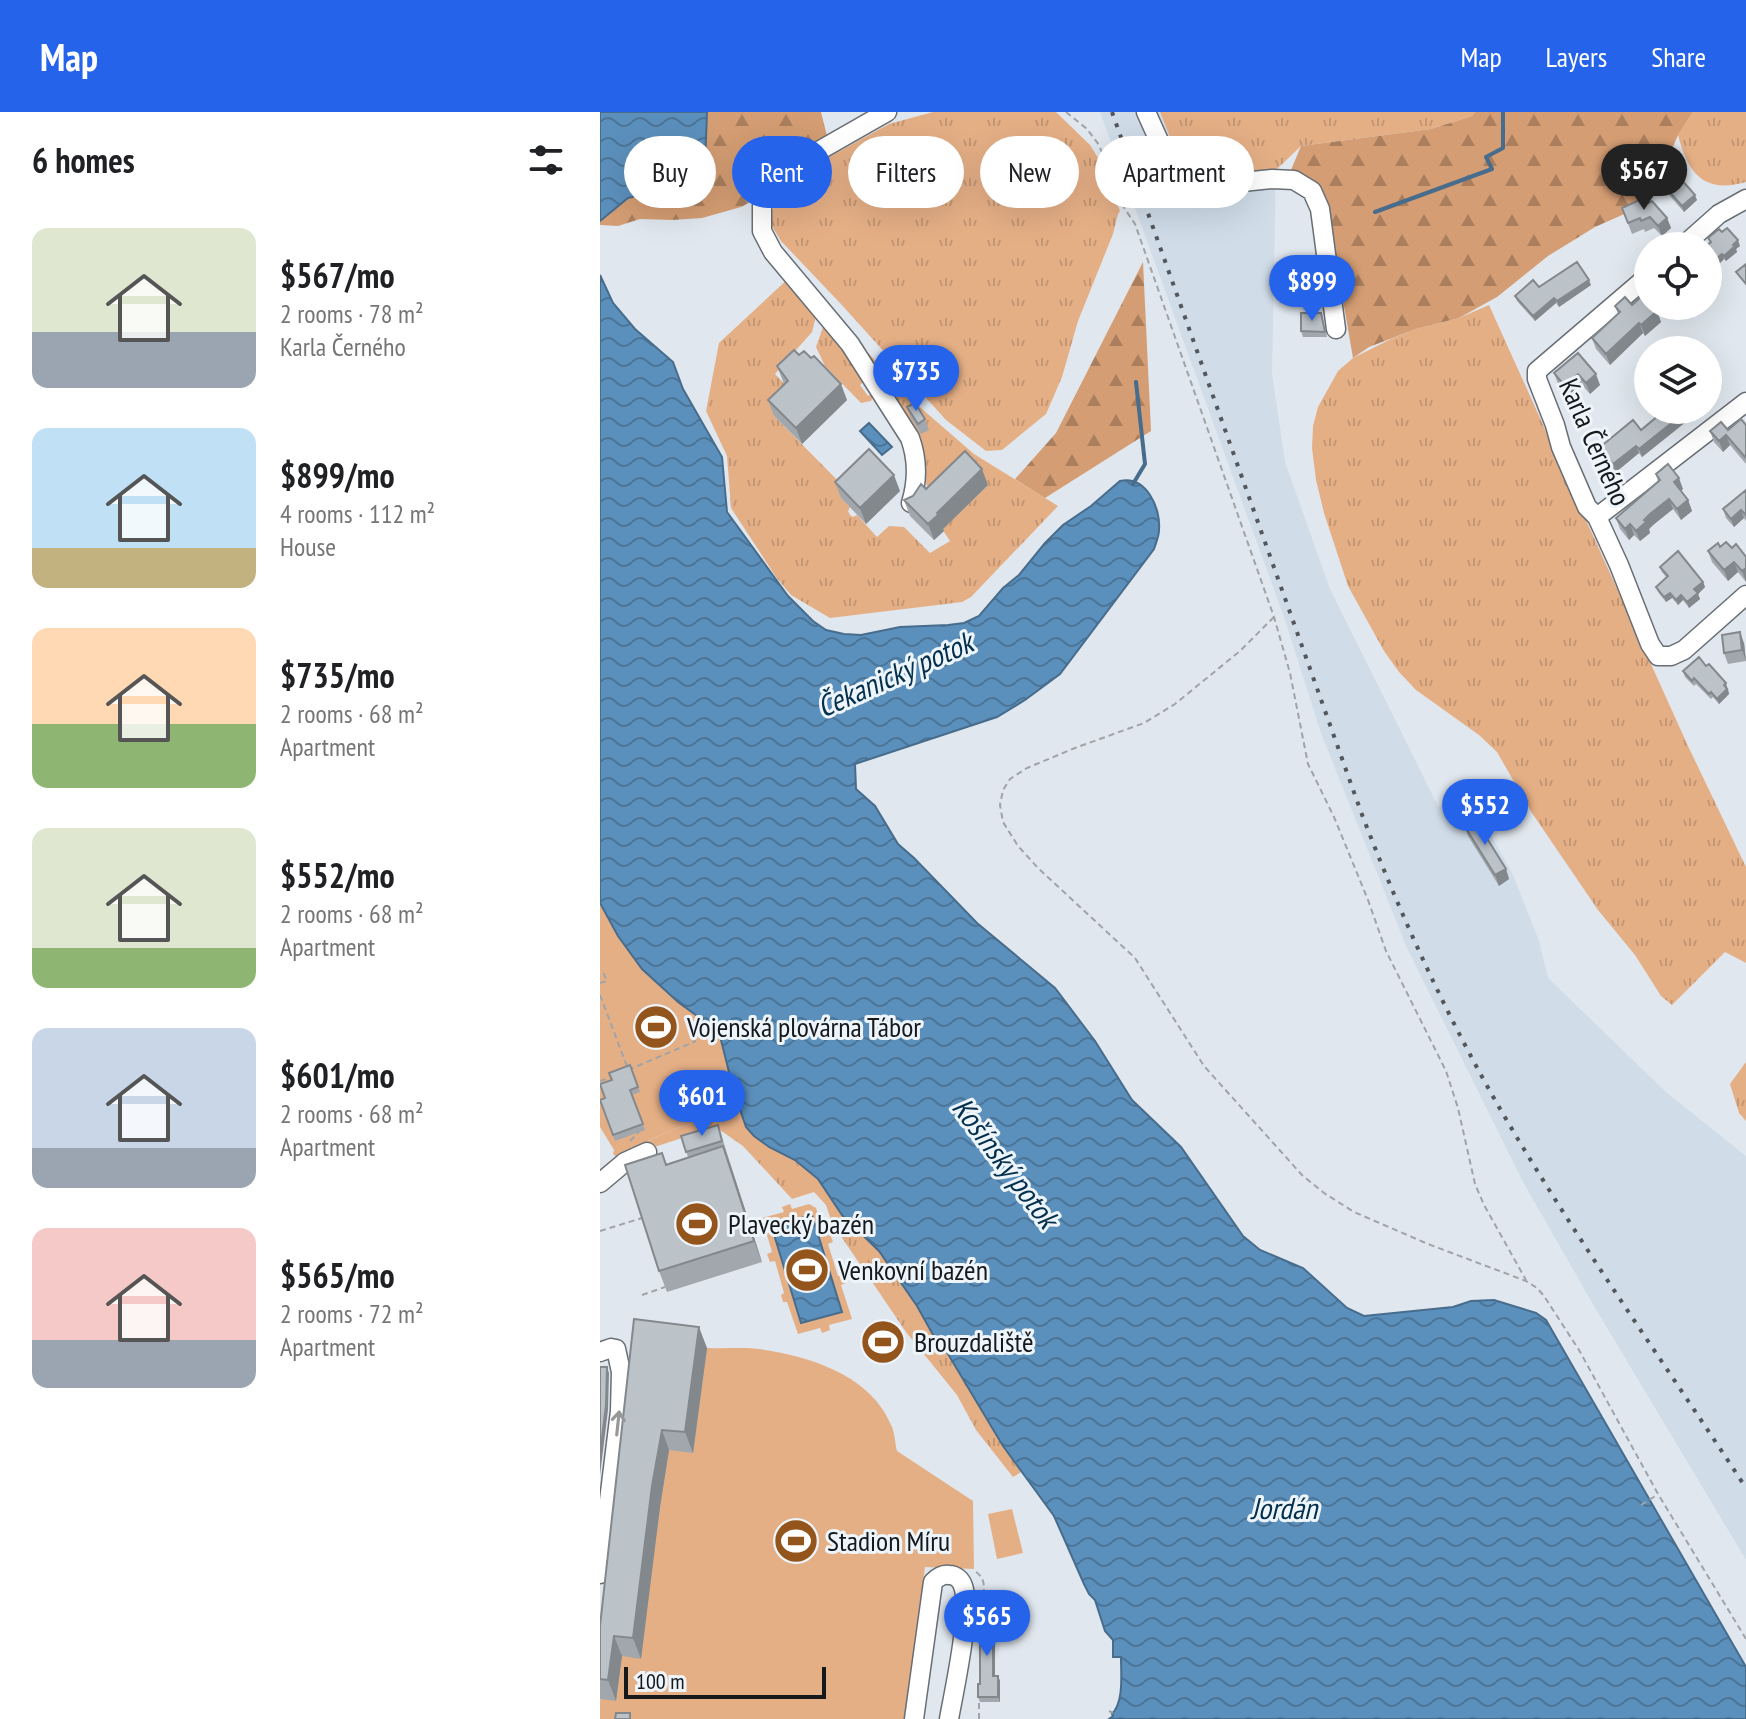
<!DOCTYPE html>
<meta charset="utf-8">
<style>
body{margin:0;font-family:"PT Sans Narrow",sans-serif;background:#f2f2f2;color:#202124;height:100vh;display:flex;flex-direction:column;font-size:30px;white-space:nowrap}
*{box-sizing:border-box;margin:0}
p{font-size:26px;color:#757577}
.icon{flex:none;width:44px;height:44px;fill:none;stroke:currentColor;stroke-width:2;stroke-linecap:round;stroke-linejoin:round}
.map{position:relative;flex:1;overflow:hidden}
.side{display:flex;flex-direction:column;background:#fff;width:600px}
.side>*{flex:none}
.hud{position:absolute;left:24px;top:24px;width:760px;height:72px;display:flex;gap:16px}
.controls{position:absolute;left:1034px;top:120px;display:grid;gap:16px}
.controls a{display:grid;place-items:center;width:88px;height:88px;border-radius:50%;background:#fff;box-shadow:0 8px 32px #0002;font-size:40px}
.scale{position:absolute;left:24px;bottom:20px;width:202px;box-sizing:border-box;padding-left:8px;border:4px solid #16191b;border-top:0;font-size:22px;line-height:28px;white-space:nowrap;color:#16191b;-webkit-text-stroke:6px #edf5fb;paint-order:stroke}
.price{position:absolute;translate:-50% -68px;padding:0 18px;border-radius:28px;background:#2563eb;color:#fff;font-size:26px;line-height:52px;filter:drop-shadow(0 2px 4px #0008)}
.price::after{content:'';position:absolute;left:50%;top:48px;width:24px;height:18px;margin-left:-12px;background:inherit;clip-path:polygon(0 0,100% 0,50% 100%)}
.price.current{background:#222;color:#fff}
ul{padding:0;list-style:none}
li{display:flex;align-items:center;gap:24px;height:200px;padding:0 32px}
li span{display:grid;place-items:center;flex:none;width:224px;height:160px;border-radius:16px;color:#555}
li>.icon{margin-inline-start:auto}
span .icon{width:96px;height:96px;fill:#fffc;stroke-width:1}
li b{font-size:34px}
h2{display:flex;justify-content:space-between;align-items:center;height:96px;padding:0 32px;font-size:34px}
.chip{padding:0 28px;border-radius:36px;background:#fff;box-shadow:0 8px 32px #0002;font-size:28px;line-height:72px}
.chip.current{background:#2563eb;color:#fff}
header{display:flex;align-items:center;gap:48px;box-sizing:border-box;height:112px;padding:0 40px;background:#2563eb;color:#fff}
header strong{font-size:38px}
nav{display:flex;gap:44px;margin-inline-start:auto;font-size:28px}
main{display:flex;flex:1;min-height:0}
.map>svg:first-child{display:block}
</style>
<header>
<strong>Map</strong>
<nav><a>Map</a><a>Layers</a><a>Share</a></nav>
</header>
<main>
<section class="side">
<h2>6 homes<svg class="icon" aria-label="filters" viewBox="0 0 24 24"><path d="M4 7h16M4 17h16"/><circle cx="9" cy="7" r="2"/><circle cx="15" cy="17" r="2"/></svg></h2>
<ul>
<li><span style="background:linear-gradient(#dfe7d0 65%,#9aa5b1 0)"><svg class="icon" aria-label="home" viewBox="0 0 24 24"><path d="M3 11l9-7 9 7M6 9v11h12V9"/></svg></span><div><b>$567/mo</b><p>2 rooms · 78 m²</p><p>Karla Černého</p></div></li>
<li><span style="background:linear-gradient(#bfe0f5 75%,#c2b280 0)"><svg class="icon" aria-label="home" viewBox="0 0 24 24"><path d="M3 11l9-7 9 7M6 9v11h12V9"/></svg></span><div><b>$899/mo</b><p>4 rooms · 112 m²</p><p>House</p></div></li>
<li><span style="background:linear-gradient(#ffd9b3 60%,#8fb573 0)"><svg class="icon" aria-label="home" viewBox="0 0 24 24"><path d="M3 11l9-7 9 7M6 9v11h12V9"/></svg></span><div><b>$735/mo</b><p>2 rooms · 68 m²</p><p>Apartment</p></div></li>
<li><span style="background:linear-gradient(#dfe7d0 75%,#8fb573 0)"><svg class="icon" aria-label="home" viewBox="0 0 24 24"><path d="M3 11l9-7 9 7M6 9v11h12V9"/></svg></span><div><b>$552/mo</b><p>2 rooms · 68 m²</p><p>Apartment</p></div></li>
<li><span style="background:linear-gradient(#c9d6e8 75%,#9aa5b1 0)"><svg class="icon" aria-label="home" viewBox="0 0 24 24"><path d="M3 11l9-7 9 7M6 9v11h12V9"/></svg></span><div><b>$601/mo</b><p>2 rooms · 68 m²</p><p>Apartment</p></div></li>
<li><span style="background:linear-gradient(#f6c9c9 70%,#9aa5b1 0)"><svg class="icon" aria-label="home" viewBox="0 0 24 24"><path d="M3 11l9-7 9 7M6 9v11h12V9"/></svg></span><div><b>$565/mo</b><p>2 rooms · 72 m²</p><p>Apartment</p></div></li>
</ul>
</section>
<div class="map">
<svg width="1146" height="1607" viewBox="0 0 1146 1607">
<defs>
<pattern id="grass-tufts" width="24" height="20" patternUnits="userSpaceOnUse" patternTransform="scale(2)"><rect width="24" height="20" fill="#e5af86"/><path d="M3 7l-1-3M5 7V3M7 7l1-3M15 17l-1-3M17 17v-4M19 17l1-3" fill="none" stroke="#c49673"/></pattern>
<pattern id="forest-firs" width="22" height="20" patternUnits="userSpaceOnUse" patternTransform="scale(2)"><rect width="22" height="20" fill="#d49d73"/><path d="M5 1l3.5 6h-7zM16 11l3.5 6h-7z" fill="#ab7f5e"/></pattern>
<pattern id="water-waves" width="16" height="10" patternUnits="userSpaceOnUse" patternTransform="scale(2)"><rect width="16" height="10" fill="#5c90bc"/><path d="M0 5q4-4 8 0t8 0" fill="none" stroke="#4b7598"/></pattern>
</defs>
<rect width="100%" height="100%" fill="#e0e7ee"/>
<path fill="#d0dde9" d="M500,0h60l22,55 15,9 79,-6 -4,203 13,89 45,127 108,217h37l38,69 25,63 10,40 118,114 80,64v404l-152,-254 -71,-124 -116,-234 -86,-215 -37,-116z"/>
<path fill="url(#grass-tufts)" d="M333,0h123l34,33 10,16 20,50 -2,3 -5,20 -35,87 -16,56 -16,37 -44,36 -16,1 -40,-31 -106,-117 -59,-62 -9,-15v-15l9,-21 26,-21 82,-45z
M560,0h315l-3,4 -41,13 -130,17 -25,24 -79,6 -15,-9z
M1093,0h53v70c-43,12 -58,-9 -68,-47z
M191,164l26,36 -5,20 -37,42 14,15 -15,27 74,75 -7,7 9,9 -2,4 2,4 3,2 4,-2 20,22 12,-11 15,1 26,26 20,-12 -8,-12 46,-44 -58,6 -86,-164 70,75 60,52 84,52 -87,91 -9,5 -132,16 -39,-23 -15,-18 -45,-69 -4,-52 -21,-45 13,-68z
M889,193l199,441 58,121v96l-21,-11 -53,53 -11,-9 -26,-41 -37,-45 -66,-97 -35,-61 -18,-17 -63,-45 -17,-18 -15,-21 -36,-65 -24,-73 -8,-33 -4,-32 1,-22 5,-19 20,-36 15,-13 38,-19 25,-10 43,-11z
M227,213l41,53 -8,7 8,11 8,-6 -5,11 -10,2 -36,-37 -9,-19 7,-20z
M1146,950v59l-7,-8 -9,-29z
M139,998l7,17 8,9 15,11 26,13 23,19 24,36 37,36 38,55 15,27 16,21 55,92 18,26 -8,5 -37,-47 -19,-35 -51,-63 -74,-109 -6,-18 -12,-13 -22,7 -49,-53 -23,-16 -37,12 -1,-4 -43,14 10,-12 25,-11z"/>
<path fill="url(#forest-firs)" d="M107,0h114l6,24 -71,63 -15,8 -39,11 -30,2 -32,-1 -22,7 -18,-1v-4l28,-23 55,-12 22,-23z
M875,0h218l-15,23 -29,68 -54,24 -47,29 -51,41 -38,21 -43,11 -47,18 -16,11 -23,-133 -39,-55 10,-24 130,-17 41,-13z
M543,150l8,169 -106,67 -30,-19 41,-46z"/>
<path fill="#e5af86" d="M0,792l18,32 24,33 36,33 41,30 20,78 -65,19 -25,11 -10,12 -7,-5 -13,12 -6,-5 1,-4 -14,-23z
M190,1092l2,5 17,-5 7,4 9,27 5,-1 3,8 -5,2 10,32 5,-1 3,8 -5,2 11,34 -23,6 1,5 -8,3 -2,-5 -22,6 -11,-32h-4l-2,-7 3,-2 -9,-32 -5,1 -3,-8 5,-2 -10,-34 22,-6 -2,-5z
M42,1228c22,3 45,7 67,8 17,1 34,-1 50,1 50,7 113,26 133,78 3,7 3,17 5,24l76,50 1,68 -49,-2 -19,152h-306v-17z
M412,1397l11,44 -26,6 -9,-45z"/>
<path fill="url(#water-waves)" stroke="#476c8c" stroke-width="2" d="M0,0h107l-2,51 -22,23 -55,12 -28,23z
M0,163l13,28 22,26 38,33 10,27 39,68 5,55 61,84 25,25 13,9 18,4 17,1 39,-8 48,-2 16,-2 15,-7 24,-28 16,-13 26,-32 18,-18 28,-19 29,-25c26,-6 41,27 39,49 0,6 -3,13 -5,19l-94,125 -35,26 -28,17 -142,47 1,25 19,17 23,38 16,14 63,65 78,65 40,53 37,59 49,47 62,89 17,14 43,18 44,40 17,8 89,-9 18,-6 23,-1 42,13 10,7 200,347v52h-637l4,-3 -1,-2c12,-12 9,-39 9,-57h-8v-17l-8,-9 -10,-31 -6,-6 -5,-10 -30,-68 -51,-70 -55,-92 -16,-21 -15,-27 -38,-55 -37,-36 -24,-36 -23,-19 -26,-13 -15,-11 -8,-9 -12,-35 -15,-60 -41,-30 -36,-33 -24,-33 -18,-33z
M269,311l23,24 -10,8 -22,-24z
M212,1103l30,97 -41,11 -29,-95 4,-3z
M281,1217l10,2 4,8v5l6,1c-7,13 -19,17 -30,7l4,-3c-5,-8 -4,-17 6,-20z"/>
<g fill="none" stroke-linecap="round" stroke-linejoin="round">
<path stroke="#476c8c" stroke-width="4" d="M775,100l117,-43 -6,-12 17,-9v-36
M533,372l12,-20 -9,-82"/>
<g stroke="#686e74" stroke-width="21">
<path id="minor" d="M287,0l-100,57 -17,17 -8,20v25l11,21 77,92 60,94c8,22 8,42 1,65
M546,0l14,31 18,29 18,11 18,2 58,-6 22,1 18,11 8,18 16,120
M1083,134l36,-32 27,-15
M1048,164l-111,95v8l18,46 6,22 26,60 10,10 22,48 31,79 8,12h13l13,-6 62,-55
M997,405l149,-115
M0,1071l25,-21 22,-10
M0,1240l11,-4 5,1 5,23 -1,39 -20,163
M314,1607l19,-137c4,-4 9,-8 16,-7 7,0 12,5 14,11 9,24 -9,105 -14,133"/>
</g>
<path stroke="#9ea4a9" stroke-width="2" stroke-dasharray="6 4" stroke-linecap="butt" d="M466,0l21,17 12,16 22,58 14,21 139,393 16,56 18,91 26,53 34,83 18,51 60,120 12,37 17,76 9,21 42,75
M674,505l-34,34 -65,53 -31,19 -69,25 -48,20 -17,11 -7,11 -3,15 3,17 15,24 20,22 97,90 69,108 98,109 22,18 30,19 74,32 98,37 11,7 7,8 35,54 79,144 88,145
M0,871l7,-2 -4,-9
M0,883l28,74
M28,958l68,-29
M0,969l9,-3
M30,1029l9,-9
M0,1119l42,-13
M42,1183l23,-8
M1041,1393l16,-10
M376,1460c12,8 7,21 6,34
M380,1574v-30
M509,1599l4,2
M379,1607v-19"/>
<use href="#minor" stroke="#fff" stroke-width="18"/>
<path stroke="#53575b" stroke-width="4" stroke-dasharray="4 8" stroke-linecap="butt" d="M512,0l249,700c39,102 84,201 138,295 76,131 164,254 247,381"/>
</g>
<path fill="#a1a7ac" d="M1067,77l30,11 -13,12 -15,-17z
M1049,91l18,15 4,10 -9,8 -8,-8 -9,4 -1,-3 -12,5 -10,-26z
M1122,120l18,14 -4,3 1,3 -11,9 -2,-2 -5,5 -11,-13v-5l2,-3 -2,-5z
M991,173l-32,22 -3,-4 -21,18 -18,-20 -2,-5 24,-9z
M1032,193l25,6 4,11 -16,14 -2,-3 -33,32 -14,-16 -4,-11 26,-24 -3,-8z
M723,207l4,18h-24l-2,-6z
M978,241l22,32 -10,9 -8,-9 -14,11 -10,-12 -4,-11z
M177,254l70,34 -45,44 -28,-28 -6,-16 16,-16z
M307,295l18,12 4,11 -8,4 -10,-16z
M1056,299l28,2 3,8 -45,36 -3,-4 -23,19 -14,-17 -3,-7 42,-18 17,-14z
M1146,313v39l-16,-19 -7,7 -9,-10 -4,-11 18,-1z
M1056,362l27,15 -2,2 7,9 4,11 -11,9 -8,-11 -20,16 -4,4 1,4 -10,8 -6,-6 -5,5 -9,-11 -4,-11 42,-36z
M235,370l65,9 -34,33 -25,-26z
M388,373l-45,44 1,2 -10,9 -24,-24 -6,-16 22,-11z
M1146,378v31l-2,-3 -10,9 -8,-9 -3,-9z
M1120,435l12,1 14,9v25l-8,-10 -10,9 -16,-19 -4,-11z
M1060,455l43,15 2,5 -7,7 2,5 -11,9 -6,-8 -5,5 -6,-7 -6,4 -8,-10 -2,-5 11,-9 -5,-6z
M1144,531l2,18 -18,3 -4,-11z
M1083,559l45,17 1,6 -10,10 -6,-7 -2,2 -15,-15 -2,2 -9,-9z
M864,713l42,44 3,10 -10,7 -31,-50z
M30,953l10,27 -8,3 13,35 -30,11 -15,-41 5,-2 7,-18z
M118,1013l44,137 -95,30 -8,-21 7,-107 22,-7 -7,-21z
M34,1207l73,29 -14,105 -24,-3 -9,57 -19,152 -19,-3 -6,45 -16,-2v-73z
M395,1505v59h3l2,5v21h-20l-2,-5 2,-13z"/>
<path fill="#83888c" d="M1095,83l2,5 -13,12 -2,-6z
M1067,106l4,10 -9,8 -4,-10z
M1138,128l2,6 -4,3 1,3 -11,9 -2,-5z
M1122,142l2,5 -5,5 -2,-6z
M989,168l2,5 -32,22 -2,-6z
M954,186l2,5 -21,18 -2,-5z
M1057,199l4,11 -16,14 -4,-11z
M1039,211l4,10 -33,32 -4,-11z
M978,262l4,11 -14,11 -4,-11z
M996,262l4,11 -10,9 -4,-11z
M241,272l6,16 -45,44 -6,-16z
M1084,301l3,8 -45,36 -3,-8z
M1126,323l4,10 -7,7 -4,-11z
M1036,334l3,7 -23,19 -3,-8z
M382,357l6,16 -45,44 1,2 -10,9 -6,-16 9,-11z
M294,363l6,16 -34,33 -6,-16z
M1079,366l4,11 -5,4 -4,-11z
M1069,387l4,10 -20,16 -4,4 1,4 -10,8 -4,-10 14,-17z
M1088,388l4,11 -11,9 -4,-11z
M1141,398l3,8 -10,9 -3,-8z
M1030,412l4,11 -5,5 -4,-11z
M1134,450l4,10 -10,9 -4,-11z
M1146,456v14l-4,-11z
M1103,470l2,5 -7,7 2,5 -11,9 -2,-6 7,-13z
M1070,481l2,5 -6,4 -2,-5z
M1081,483l2,5 -5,5 -2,-5z
M1140,520l4,11 2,18 -4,-11z
M1126,571l3,11 -10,10 -2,-5z
M906,757l3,10 -10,7 -4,-11z
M123,1034l8,21 31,95 -8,-21z
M99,1215l8,21 -14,105 -8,-21z
M7,1255l2,6 -1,37 -8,65v-21z
M62,1318l7,20 -9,57 -19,152 -8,-21 19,-152z
M393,1500l2,5v64l-2,-5z
M14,1524l8,20 -6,45 -8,-21z
M398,1564l2,5v21l-2,-5z"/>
<path fill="#bbc2c8" stroke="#83888c" stroke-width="2" d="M1080,66l15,17 -13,11 -15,-17z
M1046,85l3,6 3,-2 15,17 -9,8 -8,-9 -9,4 -1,-3 -12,5 -6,-15z
M1127,116l11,12 -5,5 2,1 -11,10 -2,-2 -5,4 -9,-12h-2l5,-4 -3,-4 11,-9 3,3z
M977,150l12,18 -32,21 -3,-3 -21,18 -18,-20 18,-16 6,7z
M1146,152v20l-10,-12z
M1043,183l5,6v5h4l5,5 -16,14 -2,-2 -33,31 -14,-16 28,-26 -5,-6 10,-9 7,8z
M701,201h20l4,19 -24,-1z
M194,238l5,5 5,-4 7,7 3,-2 27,28 -45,44 -28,-28 20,-19 -11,-15z
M978,241l18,21 -10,9 -8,-9 -14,11 -10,-12z
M315,291l10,16 -7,5 -11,-17z
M1057,298h24l3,3 -45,36 -3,-3 -23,18 -14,-16 34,-28 8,10 18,-15 -3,-4z
M1141,307l5,6v31l-1,1 -19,-22 -7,6 -9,-10 11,-9 7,8z
M269,337l25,26 -34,33 -25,-26z
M365,339l17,18 -45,44 1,2 -10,9 -24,-24 9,-4 8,-12 5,5z
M1068,352l11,14 -5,4 14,18 -11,9 -8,-10 -19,15 -6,6 2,2 -10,9 -6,-7 -5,5 -9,-11 44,-38 -4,-6z
M1146,378v25l-5,-5 -10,9 -8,-10z
M1126,430l6,6 4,-4 10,13v11l-4,3 -8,-9 -10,8 -16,-19 10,-8 2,4z
M1078,439l25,31 -9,7 4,4 -11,9 -6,-7 -5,5 -6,-7 -6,4 -8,-10 12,-11 -8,-9z
M1140,520l2,18 -18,3 -2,-18z
M1099,545l7,9 3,-2 17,19 -2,2 3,4 -10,10 -6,-7 -2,2 -15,-16 -2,3 -9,-10z
M875,707l31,50 -11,6 -31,-50z
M30,953l8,22 -8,3 13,34 -30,11 -13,-35 5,-2 -5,-14 12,-4 -3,-7z
M118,1013l4,16 -36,11 -5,-16z
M123,1034l31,95 -95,30 -34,-106 37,-12 4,12z
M34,1207l65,8 -14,105 -23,-2 -10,56 -19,152 -19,-2 -6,44 -8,-1v-53z
M0,1255h7l-1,38 -6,49z
M380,1500h13v64h5v21h-20v-13h2z
M16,1601h14v6h-15z"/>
<defs><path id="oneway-shaft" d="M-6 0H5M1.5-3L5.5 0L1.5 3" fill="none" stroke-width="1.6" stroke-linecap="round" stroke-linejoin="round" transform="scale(2)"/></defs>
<use stroke="#969898" href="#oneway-shaft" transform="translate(18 1311) rotate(-84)"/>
<defs>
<g id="stadium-disc" transform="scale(2.3)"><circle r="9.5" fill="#94551c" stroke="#edf5fb"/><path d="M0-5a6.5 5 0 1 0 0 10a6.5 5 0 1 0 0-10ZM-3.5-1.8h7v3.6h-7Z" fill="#fff"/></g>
</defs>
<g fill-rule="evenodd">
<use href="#stadium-disc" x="56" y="915"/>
<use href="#stadium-disc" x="97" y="1112"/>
<use href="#stadium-disc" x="207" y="1158"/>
<use href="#stadium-disc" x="283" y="1230"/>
<use href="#stadium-disc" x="196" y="1429"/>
</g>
<g text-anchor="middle" stroke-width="6" stroke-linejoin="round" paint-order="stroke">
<g font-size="28" fill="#16191b" stroke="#edf5fb">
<text transform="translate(995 330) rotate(66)" y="10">Karla Černého</text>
</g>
<g font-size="28" fill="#16191b" stroke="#edf5fb" text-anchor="start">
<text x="87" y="925">Vojenská plovárna Tábor</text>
<text x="128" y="1122">Plavecký bazén</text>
<text x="238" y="1168">Venkovní bazén</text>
<text x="314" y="1240">Brouzdaliště</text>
<text x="227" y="1439">Stadion Míru</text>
</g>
<g font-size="30" font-style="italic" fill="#042f4d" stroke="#edf5fb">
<text transform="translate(295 563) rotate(-24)" y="10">Čekanický potok</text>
<text transform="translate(405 1051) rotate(53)" y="10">Košínský potok</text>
<text x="684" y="1407">Jordán</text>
</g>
</g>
</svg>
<div class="controls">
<a><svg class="icon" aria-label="locate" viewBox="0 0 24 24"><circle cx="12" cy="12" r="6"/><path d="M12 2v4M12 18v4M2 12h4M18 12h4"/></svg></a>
<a><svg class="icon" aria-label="layers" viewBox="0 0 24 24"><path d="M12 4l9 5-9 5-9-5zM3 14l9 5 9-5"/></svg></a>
</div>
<div class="scale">100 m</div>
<b class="price current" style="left:1044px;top:100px">$567</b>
<b class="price" style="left:712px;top:211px">$899</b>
<b class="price" style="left:316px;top:301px">$735</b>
<b class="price" style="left:885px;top:735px">$552</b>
<b class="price" style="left:102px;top:1026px">$601</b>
<b class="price" style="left:387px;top:1546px">$565</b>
<div class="hud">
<a class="chip">Buy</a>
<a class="chip current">Rent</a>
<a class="chip">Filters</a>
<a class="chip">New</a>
<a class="chip">Apartment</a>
</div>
</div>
</main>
